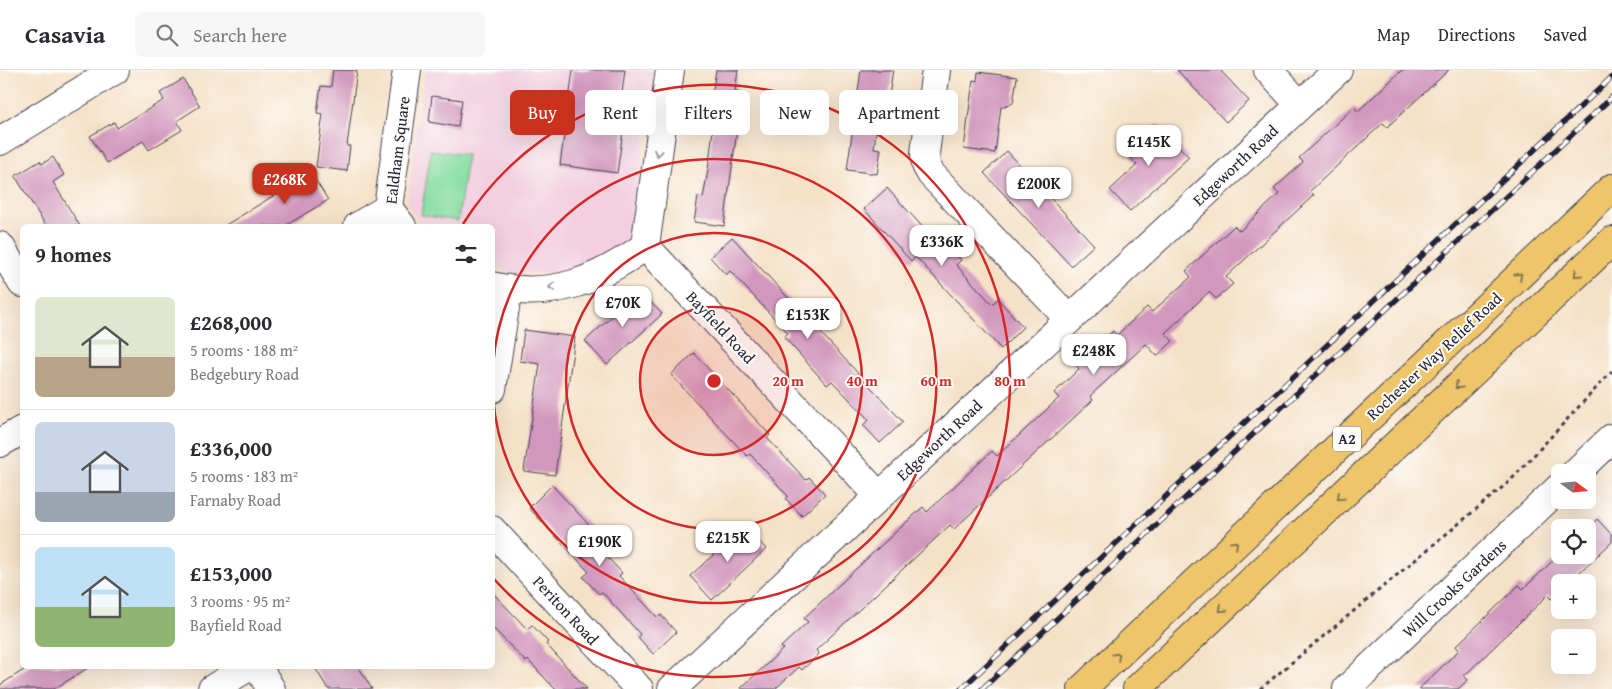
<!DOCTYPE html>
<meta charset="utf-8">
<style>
body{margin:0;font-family:"Gentium Book Plus",serif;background:#f7f7f7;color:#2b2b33;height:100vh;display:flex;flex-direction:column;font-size:19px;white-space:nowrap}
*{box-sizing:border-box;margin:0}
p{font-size:16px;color:#7c7c81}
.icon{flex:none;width:28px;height:28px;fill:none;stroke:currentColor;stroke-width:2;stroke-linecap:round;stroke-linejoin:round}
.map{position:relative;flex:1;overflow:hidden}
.side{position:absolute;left:20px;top:154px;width:475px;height:445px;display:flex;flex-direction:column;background:#fff;border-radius:8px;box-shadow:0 5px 20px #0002}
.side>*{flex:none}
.banner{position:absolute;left:510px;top:20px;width:475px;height:45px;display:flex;gap:10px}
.needle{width:32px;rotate:106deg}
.tools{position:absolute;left:1551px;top:394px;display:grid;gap:10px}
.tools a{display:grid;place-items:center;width:45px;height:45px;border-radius:8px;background:#fff;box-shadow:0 5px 20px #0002;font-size:25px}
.price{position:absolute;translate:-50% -42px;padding:0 11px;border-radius:10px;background:#fff;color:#222;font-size:16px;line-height:32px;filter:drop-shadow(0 1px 2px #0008)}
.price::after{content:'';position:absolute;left:50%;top:30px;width:15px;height:11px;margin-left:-8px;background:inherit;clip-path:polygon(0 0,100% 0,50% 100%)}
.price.active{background:#c8321e;color:#fff}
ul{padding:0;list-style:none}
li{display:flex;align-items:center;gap:15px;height:125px;padding:0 15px}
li+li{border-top:1px solid #e1e1e2}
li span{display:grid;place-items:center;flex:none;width:140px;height:100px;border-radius:8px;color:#555}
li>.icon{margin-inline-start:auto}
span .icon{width:60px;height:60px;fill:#fffc;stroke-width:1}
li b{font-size:21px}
h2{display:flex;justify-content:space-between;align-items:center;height:60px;padding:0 15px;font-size:21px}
.chip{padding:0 18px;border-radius:8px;background:#fff;box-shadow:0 5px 20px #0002;font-size:18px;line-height:45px}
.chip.active{background:#c8321e;color:#fff}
header{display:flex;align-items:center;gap:30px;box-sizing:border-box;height:70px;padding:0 25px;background:#fff;border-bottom:1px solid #e1e1e2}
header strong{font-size:24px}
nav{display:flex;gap:28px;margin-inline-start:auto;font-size:18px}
.search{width:350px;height:45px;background:#f7f7f7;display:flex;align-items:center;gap:12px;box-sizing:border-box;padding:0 18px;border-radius:8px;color:#7c7c81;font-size:19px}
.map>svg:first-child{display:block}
</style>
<header>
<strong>Casavia</strong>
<div class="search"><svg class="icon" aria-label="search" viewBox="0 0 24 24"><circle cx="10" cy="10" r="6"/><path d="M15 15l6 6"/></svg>Search here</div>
<nav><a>Map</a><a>Directions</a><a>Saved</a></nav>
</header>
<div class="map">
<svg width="1612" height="619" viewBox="0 0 1612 619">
<rect width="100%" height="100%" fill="#fdfcf7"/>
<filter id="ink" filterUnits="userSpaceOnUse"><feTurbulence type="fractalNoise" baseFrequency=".02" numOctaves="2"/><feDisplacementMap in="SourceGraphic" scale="10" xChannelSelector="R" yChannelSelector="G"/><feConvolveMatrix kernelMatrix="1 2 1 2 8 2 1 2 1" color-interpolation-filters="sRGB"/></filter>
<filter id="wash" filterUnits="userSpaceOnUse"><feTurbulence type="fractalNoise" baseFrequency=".0096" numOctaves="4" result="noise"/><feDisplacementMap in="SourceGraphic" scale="20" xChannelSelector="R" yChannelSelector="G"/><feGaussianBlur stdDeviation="1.12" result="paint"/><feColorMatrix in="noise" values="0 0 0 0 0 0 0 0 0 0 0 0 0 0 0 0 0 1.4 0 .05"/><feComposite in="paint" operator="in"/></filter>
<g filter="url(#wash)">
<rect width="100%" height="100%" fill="#f5e1c7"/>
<path fill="#f3cfe0" d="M425,0h230l-25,165 -24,20 -24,12 -32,6h-33l-24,-6 -1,-41h-71l-14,-22z"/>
<path fill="#85dda1" stroke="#54806e" d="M431,80l36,5 -9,66 -37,-6z"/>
<g id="blocks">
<path fill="#d297bd" d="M333,0h24l-10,76h3l-3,25 -31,-4 7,-53 -6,-1 4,-27 10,1z
M573,0h52l-8,60 6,1 -6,42 -57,-8z
M716,0h22l-3,22 7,1 -18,133 -30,-4 4,-25 5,1 5,-28 7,-56 -6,-1z
M861,0h32l-4,25 -8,-1 -7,54 7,1 -4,25 -30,-4z
M1177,0h43l29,31 -23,21z
M1402,0h47l-62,57 -4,-4 -73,68 4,4 -88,82 7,7 -17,15 -7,-7 -44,41 8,8 -16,15 -11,-12 -56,52 3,4 -139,129 -4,-4 -134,125 3,4 -17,16 -3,-3 -24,22h-35l43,-40 -2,-2 27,-25 -4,-4 71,-67 48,-44 4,5 65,-61 5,5 62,-58 -5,-5 25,-24 -3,-4 37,-34 4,4 30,-28 5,5 39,-35 -5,-6 48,-45 6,5 39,-37 -5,-5 29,-27 -4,-4 55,-51 4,4z
M978,2l39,5 -4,26 -12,4 -6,46 -31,-4 9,-69 4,1z
M183,9l17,27 -23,15 5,9 -33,20 -6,-9 -36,22 -17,-27 24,-14 3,6 47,-28 -4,-7z
M432,26l30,4 -4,27 -29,-5z
M1157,54l32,33 -59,54 -20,-21 27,-25 -7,-8 12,-11 -4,-4z
M1007,81l87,94 -23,21 -87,-93z
M53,87l11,18 -11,7 27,44h-34l-31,-50 25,-15 2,3z
M311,103l17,27 -43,26h-61z
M887,118l52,57 5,-4 17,19 -5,5 36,39 6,-5 25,28 -22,22 -85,-92 -5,4 -47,-52z
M732,167l171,185 -23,21 -17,-18 6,-5 -37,-39 -5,4 -43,-48 4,-4 -58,-62 -4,4 -16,-18z
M640,221l22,23 -55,51 -22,-24z
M524,260l51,7 -20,138 -31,-4 16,-107 -20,-3z
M694,283l76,82 -3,3 39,42 3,-3 16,17 -23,22 -16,-17 2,-3 -38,-42 -3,2 -76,-81z
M552,415l51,55 -6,6 25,27 -3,3 39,42 3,-3 15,17 -23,22 -15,-17 2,-3 -38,-42 -3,2 -16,-17 6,-5 -60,-64z
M1597,449l15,16v7l-43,40h-9v9l-8,8 -4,-4 -84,81 4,4 -10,9h-39l40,-39 -3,-4 63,-61 4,4 37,-35 28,1v-27z
M745,456l21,23 -54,51 -22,-24z
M492,522l35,37 5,-4 16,17 -2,2 41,45h-32l-27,-29 -2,2 -34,-35z
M30,596h61l-37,23h-54v-4z
M314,596h44l14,23h-44z"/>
</g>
</g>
<g filter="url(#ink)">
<use href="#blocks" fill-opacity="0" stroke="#423f50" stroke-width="1"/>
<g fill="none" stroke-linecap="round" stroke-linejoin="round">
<g stroke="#423f50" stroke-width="30">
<path id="minor" d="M936,0l-11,83 1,12 5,9 138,145
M1268,0l32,35
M0,71l115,-71
M358,156l30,-18
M402,156l-14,-18 19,-138
M0,176l22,37
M645,176l234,250
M492,216c59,14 107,-6 153,-40l25,-176
M492,319l16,-100
M0,373l22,-13
M1576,402l36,-34
M492,460l147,159
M257,596l14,23
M212,619l38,-23
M672,619l666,-619
M1347,619l213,-202"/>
</g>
<g stroke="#423f50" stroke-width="30">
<path id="highway" d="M1082,619l530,-501
M1137,619l475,-448"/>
</g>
<path stroke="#423f50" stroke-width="3" stroke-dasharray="4 4" stroke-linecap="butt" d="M1260,619l250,-208 102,-110"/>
<use href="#minor" stroke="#fff" stroke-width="28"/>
<use href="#highway" stroke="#eec569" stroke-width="28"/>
<g stroke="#22223b" stroke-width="5.5">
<path id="rail" d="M961,619l651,-612
M982,619l630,-592"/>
</g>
<use href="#rail" stroke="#fdfcf7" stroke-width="4" stroke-dasharray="11" stroke-linecap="butt"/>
</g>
<defs><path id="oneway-chevron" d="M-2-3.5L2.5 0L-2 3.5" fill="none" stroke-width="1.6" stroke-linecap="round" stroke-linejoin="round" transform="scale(1.25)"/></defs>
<g stroke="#9c9ca7">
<use href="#oneway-chevron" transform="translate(658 83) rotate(98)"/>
<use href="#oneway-chevron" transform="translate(552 217) rotate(173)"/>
</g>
<g stroke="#887452">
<use href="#oneway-chevron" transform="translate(1577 204) rotate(137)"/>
<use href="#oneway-chevron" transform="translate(1519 206) rotate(-43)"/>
<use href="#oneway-chevron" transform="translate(1458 316) rotate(137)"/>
<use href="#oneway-chevron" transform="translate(1340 427) rotate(137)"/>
<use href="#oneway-chevron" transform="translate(1235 474) rotate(-43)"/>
<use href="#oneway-chevron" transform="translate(1222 539) rotate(137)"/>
<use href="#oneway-chevron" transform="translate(1117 586) rotate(-43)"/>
</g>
</g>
<circle cx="714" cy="311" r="74" fill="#d62828" fill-opacity=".12"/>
<g fill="none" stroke="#d62828" stroke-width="2.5">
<circle cx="714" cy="311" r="74"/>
<circle cx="714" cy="311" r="148"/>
<path d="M493 296A222 222 0 1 1 493 326"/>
<path d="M463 154A296 296 0 1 1 494 509"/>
</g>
<g text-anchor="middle" stroke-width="4" stroke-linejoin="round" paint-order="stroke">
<rect fill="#fdfcf7" stroke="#646373" stroke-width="1" x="1333" y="356.5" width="28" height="25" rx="4"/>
<g font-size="15" font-weight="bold" fill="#22223b">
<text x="1347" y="374">A2</text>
</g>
<g font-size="16" fill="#22223b" stroke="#fdfcf7">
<text transform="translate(397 80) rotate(-83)" y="6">Ealdham Square</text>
<text transform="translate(1235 95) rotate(-43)" y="6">Edgeworth Road</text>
<text transform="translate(721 257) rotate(47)" y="6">Bayfield Road</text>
<text transform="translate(1434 286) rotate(-43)" y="6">Rochester Way Relief Road</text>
<text transform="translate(939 370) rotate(-43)" y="6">Edgeworth Road</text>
<text transform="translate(1454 518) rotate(-43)" y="6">Will Crooks Gardens</text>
<text transform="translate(566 540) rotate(47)" y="6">Periton Road</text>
</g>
</g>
<circle cx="714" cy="311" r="8" fill="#d62828" stroke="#fdfcf7" stroke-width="2.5"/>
<g font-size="15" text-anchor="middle" font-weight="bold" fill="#d62828" stroke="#fdfcf7" stroke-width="4" stroke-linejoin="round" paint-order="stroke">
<text x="788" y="316">20 m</text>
<text x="862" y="316">40 m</text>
<text x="936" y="316">60 m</text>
<text x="1010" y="316">80 m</text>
</g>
</svg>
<div class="tools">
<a><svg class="needle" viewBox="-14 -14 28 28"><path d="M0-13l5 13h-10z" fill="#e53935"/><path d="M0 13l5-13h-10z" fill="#7c7c81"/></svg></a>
<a><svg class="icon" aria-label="locate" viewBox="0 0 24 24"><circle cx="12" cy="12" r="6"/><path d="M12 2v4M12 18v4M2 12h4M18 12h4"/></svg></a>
<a>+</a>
<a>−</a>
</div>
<b class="price" style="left:1149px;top:97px">£145K</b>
<b class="price active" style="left:285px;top:135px">£268K</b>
<b class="price" style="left:1039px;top:139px">£200K</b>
<b class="price" style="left:942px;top:197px">£336K</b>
<b class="price" style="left:623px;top:258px">£70K</b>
<b class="price" style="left:808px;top:270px">£153K</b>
<b class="price" style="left:1094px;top:306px">£248K</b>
<b class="price" style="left:728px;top:493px">£215K</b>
<b class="price" style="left:600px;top:497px">£190K</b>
<div class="banner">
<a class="chip active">Buy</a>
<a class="chip">Rent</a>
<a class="chip">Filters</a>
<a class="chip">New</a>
<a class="chip">Apartment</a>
</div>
<section class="side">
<h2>9 homes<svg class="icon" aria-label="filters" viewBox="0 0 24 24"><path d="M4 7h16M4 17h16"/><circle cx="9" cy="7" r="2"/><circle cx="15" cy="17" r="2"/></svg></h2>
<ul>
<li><span style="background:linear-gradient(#dfe7d0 60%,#b9a48a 0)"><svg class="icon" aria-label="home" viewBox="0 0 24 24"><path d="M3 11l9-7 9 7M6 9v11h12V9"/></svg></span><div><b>£268,000</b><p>5 rooms · 188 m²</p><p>Bedgebury Road</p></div></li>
<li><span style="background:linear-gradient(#c9d6e8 70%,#9aa5b1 0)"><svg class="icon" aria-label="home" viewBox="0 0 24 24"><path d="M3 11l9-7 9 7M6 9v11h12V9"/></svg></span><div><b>£336,000</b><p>5 rooms · 183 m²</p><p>Farnaby Road</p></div></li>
<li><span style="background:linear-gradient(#bfe0f5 60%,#8fb573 0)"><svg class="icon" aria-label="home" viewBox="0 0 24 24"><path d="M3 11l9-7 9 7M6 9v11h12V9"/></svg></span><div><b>£153,000</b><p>3 rooms · 95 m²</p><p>Bayfield Road</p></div></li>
</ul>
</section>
</div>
